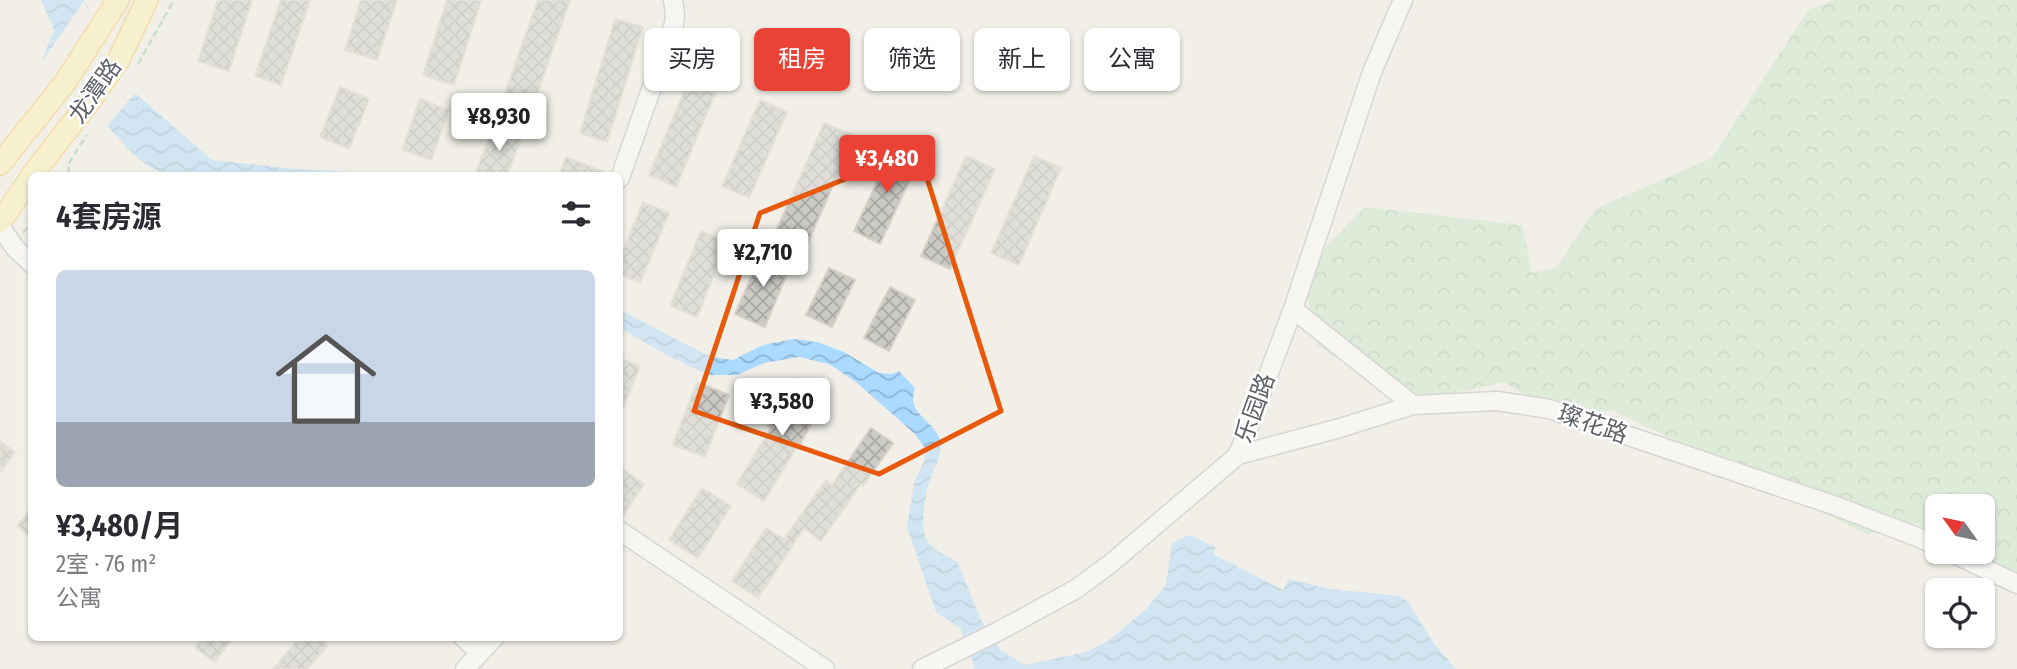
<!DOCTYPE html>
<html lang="zh">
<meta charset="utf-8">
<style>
body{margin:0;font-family:"Fira Sans Condensed","Noto Sans SC",sans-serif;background:#f2f2f3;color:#2b2b33;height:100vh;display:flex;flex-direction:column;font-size:26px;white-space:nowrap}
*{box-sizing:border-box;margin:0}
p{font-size:23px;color:#7c7c81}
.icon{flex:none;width:38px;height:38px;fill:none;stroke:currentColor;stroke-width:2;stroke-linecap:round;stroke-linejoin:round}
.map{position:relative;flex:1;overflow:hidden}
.sheet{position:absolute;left:28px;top:172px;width:595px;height:469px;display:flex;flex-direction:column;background:#fff;border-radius:10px;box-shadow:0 2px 5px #0004}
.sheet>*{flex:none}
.banner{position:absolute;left:644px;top:28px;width:665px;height:63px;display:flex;gap:14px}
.needle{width:46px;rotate:303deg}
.fabs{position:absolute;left:1925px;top:494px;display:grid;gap:14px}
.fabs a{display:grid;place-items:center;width:70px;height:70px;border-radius:10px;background:#fff;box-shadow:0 2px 5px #0004;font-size:35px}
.price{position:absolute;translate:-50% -60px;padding:0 16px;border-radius:7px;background:#fff;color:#222;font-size:23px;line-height:46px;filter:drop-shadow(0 2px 4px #0008)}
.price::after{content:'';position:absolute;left:50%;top:42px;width:21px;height:16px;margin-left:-10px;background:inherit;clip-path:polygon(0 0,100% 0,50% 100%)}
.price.active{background:#ea4335;color:#fff}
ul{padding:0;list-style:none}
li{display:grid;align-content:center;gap:14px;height:371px;padding:0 28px}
li span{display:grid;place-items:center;height:217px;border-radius:10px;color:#555}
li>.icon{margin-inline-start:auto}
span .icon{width:126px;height:126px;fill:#fffc;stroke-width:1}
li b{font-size:30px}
h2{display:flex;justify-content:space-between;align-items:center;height:84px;padding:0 28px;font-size:30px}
.pill{padding:0 24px;border-radius:10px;background:#fff;box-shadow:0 2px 5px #0004;font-size:24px;line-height:63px}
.pill.active{background:#ea4335;color:#fff}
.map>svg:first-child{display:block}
</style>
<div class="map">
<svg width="2017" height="669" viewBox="0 0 2017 669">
<defs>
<pattern id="forest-crowns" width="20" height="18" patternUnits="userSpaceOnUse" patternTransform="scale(1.75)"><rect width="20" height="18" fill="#c5e8c5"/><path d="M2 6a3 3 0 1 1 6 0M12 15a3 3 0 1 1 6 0" fill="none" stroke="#a3c0a4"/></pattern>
<pattern id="water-waves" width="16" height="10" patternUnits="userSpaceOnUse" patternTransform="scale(1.75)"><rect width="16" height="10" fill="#aadaff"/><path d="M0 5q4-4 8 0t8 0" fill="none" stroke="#8eb4d2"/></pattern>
<pattern id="building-cross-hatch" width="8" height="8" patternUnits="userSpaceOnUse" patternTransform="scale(1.75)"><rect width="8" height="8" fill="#cccac5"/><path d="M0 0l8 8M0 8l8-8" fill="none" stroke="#a9a8a4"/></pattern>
</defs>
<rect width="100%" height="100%" fill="#f1efe8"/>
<path fill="url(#forest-crowns)" d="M1835,0h182v589l-57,-38h23v-45h-46v31l-21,-14 -49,11 -255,-124 -49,10 -59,-38 -98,21 -89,-58 -15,-73 63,-65 157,18 10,48 24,-5 39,-59 117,-51 96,-148z"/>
<path fill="url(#water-waves)" d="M41,0h43l51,93 77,67 82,9 113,6h-236c-29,-6 -44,-28 -63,-48 -22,-23 -45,-43 -67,-64l13,-33z
M620,310l91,47 22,3 30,-15 31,-6 23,3 27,10 35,21 13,1 7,-3 16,17c-10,28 21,31 25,54 3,14 -7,27 -11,41 -3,8 -3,17 -5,26 -4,32 5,40 33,52l23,57 21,33 24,14 61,-13 22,-11 38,-32 20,-24 6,-42 17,-8 27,12 -3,7 70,36 6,-11 41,10 70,7 8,6 27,43 21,24h-483l2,-2 -15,-39 -24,-16 -29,-85 7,-44 11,-24 -1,-12 -9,-13 -59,-52 -27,-18 -30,-7 -35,6 -27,12h-29l-43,-21 -45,-26z"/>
<path fill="#f1efe8" d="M84,1l51,92 -28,33 -66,-63z"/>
<path fill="url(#building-cross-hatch)" stroke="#d6d1c6" stroke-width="2" d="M218,0h34l-23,71 -31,-10z
M281,0h29l-29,85 -26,-9z
M361,0h36l-20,60 -32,-10z
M447,0h34l-27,85 -31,-10z
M538,0h32l-38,109 -29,-10z
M615,19l28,8 -36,115 -27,-9z
M692,73l27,11 -43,103 -27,-12z
M340,87l29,12 -20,50 -29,-12z
M420,99l29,11 -18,50 -29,-10z
M760,100l27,12 -38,86 -27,-12z
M824,123l31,13 -47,106 -31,-13z
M494,125l28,11 -15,39h-32z
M894,146l26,12 -40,86 -26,-13z
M966,156l29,13 -45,100 -29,-13z
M1034,156l27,12 -42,97 -28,-12z
M566,157l43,17v1h-50z
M643,202l26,11 -29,70 -20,-9v-16z
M701,231l26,11 -30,75 -27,-11z
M762,252l29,12 -26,63 -30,-13z
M829,268l26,12 -23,47 -26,-12z
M890,287l25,13 -26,51 -25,-13z
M620,358l20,8 -20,49z
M795,378l32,18 -27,48 -1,-1 -35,58 -27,-17 34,-56 -3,-2z
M697,382l32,13 -24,62 -32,-12z
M871,428l22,15 -30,43 -2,-2 -40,57 -17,-13 -46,70 -26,-17 34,-53 18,11 42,-59 6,5z
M0,441l15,11 -15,20z
M620,467l24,17 -24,36z
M702,488l29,18 -33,52 -29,-18z
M32,508v29l-15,-11z
M203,637h30l-18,25 -20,-14z
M300,637h19l9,8 -21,24h-34z"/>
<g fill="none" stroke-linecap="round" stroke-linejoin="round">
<g stroke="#b5b8bc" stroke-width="21">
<path id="minor" d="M620,178l54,-154 1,-9 -2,-15
M0,226l15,22 17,16
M1293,309l120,96
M1238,455l102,-27 73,-23 84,-4 52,8 287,97 81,31 20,9
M620,531l205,138
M1948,551l69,33
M463,637l17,16
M465,669l30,-32
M922,669l77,-38 77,-42 34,-25 128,-109 55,-146 79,-237 31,-72"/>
</g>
<g stroke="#f2c960" stroke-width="24">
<path id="major" d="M0,164l64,-80 54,-84
M32,175l54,-69 32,-45 29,-61
M0,222l32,-46"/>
</g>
<path stroke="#9cc7a9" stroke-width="2.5" stroke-dasharray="7 3.5" stroke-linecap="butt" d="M138,64l36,-64
M68,174l2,-13 17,-26
M23,233l9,-11"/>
<use href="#minor" stroke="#fff" stroke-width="18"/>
<use href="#major" stroke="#fff2af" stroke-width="21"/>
</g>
<path d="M0 0H2017V669H0ZM918,150l83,261 -122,63 -185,-63 66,-198z" fill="#f1efe8" fill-opacity=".55" fill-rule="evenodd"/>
<path fill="none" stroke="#e8590c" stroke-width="5" stroke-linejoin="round" d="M918,150l83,261 -122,63 -185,-63 66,-198z"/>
<g text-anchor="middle" stroke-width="5" stroke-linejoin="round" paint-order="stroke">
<g font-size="24" fill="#5f6368" stroke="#fff">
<text transform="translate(95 91) rotate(-55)" y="8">龙潭路</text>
<text transform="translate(1255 408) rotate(-70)" y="8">乐园路</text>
<text transform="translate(1593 424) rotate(19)" y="8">璨花路</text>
</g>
</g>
</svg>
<div class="fabs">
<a><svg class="needle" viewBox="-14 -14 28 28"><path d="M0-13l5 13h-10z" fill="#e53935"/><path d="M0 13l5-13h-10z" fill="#7c7c81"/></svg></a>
<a><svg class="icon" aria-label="locate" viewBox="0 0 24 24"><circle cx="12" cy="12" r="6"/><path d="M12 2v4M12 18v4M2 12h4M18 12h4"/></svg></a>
</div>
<b class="price" style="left:499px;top:153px">¥8,930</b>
<b class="price active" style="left:887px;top:195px">¥3,480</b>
<b class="price" style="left:763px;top:289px">¥2,710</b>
<b class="price" style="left:782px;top:438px">¥3,580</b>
<div class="banner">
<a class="pill">买房</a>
<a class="pill active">租房</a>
<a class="pill">筛选</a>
<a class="pill">新上</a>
<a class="pill">公寓</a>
</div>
<section class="sheet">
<h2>4套房源<svg class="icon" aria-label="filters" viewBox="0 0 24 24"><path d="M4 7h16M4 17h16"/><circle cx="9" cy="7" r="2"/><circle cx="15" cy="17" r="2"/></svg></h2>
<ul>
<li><span style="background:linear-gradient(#c9d6e8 70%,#9aa5b1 0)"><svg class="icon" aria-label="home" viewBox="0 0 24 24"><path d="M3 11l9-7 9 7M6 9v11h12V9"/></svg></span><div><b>¥3,480/月</b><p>2室 · 76 m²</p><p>公寓</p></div></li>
</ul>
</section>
</div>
